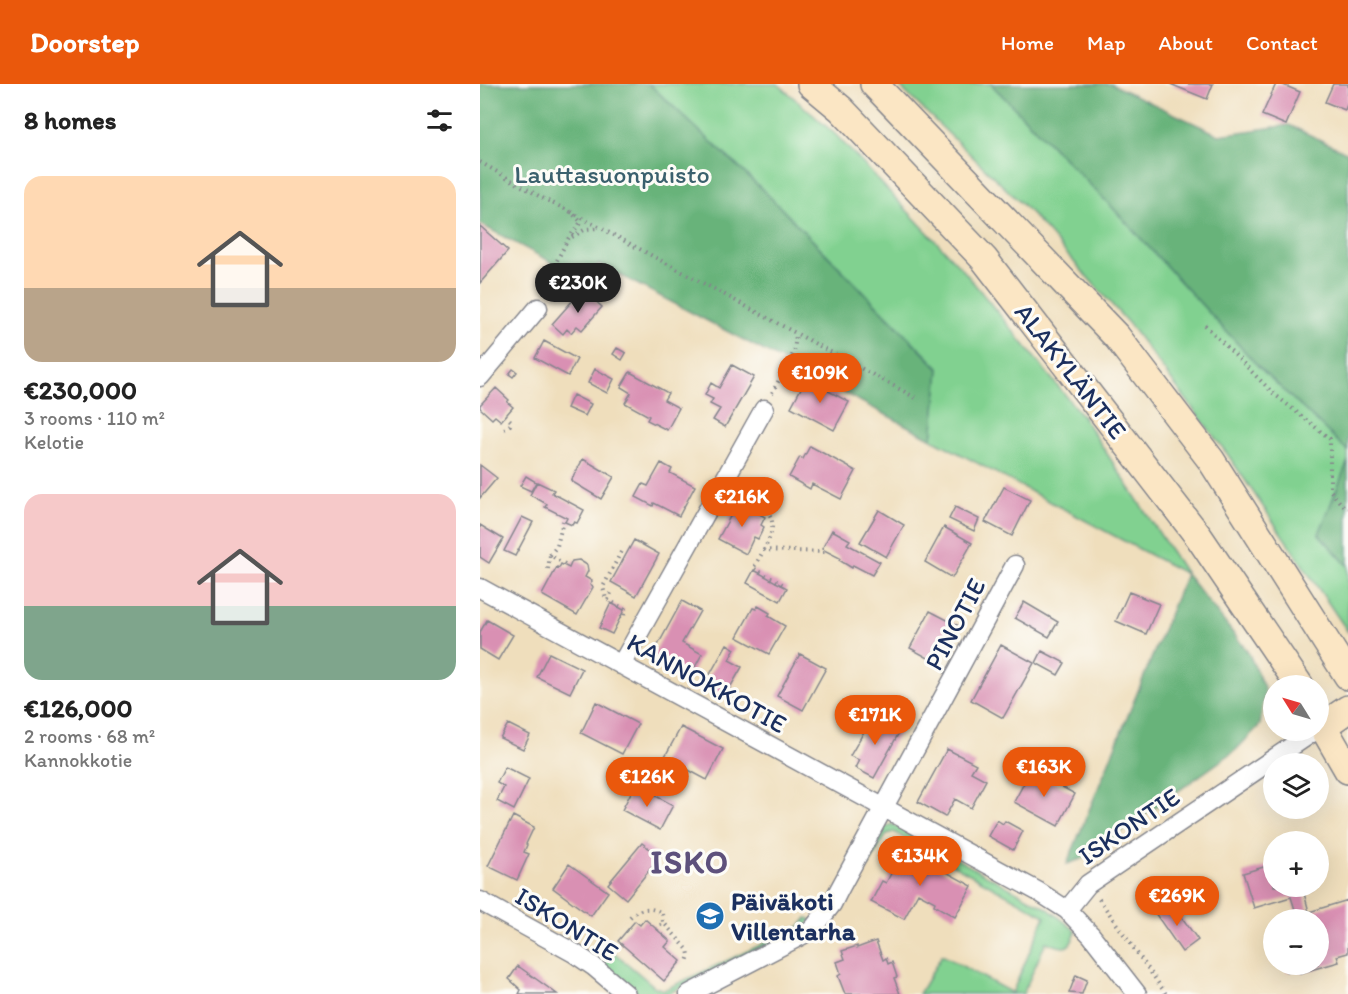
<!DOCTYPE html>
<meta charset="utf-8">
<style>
body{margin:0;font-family:Itim,sans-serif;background:#f6f6f6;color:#222;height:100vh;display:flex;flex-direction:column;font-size:22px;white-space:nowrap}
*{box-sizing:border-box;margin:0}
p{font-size:20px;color:#767676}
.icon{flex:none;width:33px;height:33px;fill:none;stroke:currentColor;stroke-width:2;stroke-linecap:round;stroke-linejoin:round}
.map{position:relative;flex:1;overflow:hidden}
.panel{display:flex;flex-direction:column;background:#fff;width:480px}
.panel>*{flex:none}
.needle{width:39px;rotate:307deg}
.controls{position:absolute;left:783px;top:591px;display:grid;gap:12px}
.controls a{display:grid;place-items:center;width:66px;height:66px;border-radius:50%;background:#fff;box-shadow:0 6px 24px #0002;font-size:30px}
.price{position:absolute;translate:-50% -51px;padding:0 14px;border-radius:21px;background:#ea580c;color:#fff;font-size:20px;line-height:39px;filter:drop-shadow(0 2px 3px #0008)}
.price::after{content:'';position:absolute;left:50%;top:36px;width:18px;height:14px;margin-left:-9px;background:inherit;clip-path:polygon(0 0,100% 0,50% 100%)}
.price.active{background:#222;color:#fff}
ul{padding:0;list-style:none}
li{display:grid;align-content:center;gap:12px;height:318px;padding:0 24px}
li span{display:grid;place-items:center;height:186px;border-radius:18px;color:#555}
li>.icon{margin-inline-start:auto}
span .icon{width:108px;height:108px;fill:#fffc;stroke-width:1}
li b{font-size:26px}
h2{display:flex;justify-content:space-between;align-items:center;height:72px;padding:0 24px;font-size:26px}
header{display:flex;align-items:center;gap:36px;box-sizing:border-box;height:84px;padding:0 30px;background:#ea580c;color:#fff}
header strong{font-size:28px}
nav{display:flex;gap:33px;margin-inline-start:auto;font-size:21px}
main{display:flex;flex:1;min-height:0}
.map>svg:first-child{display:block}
</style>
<header>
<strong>Doorstep</strong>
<nav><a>Home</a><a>Map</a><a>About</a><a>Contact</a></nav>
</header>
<main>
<section class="panel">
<h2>8 homes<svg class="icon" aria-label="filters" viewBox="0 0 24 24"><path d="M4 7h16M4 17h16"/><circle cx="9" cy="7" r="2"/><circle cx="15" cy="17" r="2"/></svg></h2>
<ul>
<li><span style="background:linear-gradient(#ffd9b3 60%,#b9a48a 0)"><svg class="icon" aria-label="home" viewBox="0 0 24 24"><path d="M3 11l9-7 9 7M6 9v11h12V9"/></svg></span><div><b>€230,000</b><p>3 rooms · 110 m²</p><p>Kelotie</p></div></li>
<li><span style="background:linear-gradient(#f6c9c9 60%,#7fa58c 0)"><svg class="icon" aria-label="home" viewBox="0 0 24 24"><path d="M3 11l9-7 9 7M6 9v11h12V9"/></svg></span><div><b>€126,000</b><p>2 rooms · 68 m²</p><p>Kannokkotie</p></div></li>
</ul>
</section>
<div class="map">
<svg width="868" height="910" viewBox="0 0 868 910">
<rect width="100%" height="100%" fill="#fdfcf7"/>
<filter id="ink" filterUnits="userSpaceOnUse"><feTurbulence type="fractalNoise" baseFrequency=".0167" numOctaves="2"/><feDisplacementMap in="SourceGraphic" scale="12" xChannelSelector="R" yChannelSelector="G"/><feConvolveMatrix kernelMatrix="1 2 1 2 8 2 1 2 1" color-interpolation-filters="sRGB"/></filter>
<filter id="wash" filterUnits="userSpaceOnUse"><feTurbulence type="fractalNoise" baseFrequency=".008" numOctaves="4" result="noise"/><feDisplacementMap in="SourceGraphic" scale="24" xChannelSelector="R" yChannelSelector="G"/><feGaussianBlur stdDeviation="1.35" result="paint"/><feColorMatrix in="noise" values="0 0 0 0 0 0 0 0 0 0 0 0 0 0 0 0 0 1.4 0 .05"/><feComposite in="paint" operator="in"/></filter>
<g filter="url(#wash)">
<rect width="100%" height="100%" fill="#efdebc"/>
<path fill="#81d190" stroke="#4e8077" stroke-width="1.5" d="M169,0h129l58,51 128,136 119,146 103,157 -254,-135 7,-71 -175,-177z
M417,0h94l120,122 148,161 89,84v10l-29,73 29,32v66l-120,-177 -99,-131 -101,-114z
M412,740l155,84 29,23c-6,22 -14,17 -30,11l-23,52h-104l23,-39 70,38 33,-77 -151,-84 -7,2 -18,31h-3l-3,-3 18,-32z
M327,834l5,2 -8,7 -137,67h-28l-36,-29 8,-15 44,37 9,3 137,-64z"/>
<path fill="#68b37a" stroke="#42716c" stroke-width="1.5" d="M0,0h169l115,107 175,178 -7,70 -333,-175 -23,21 -21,-21 -75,-40z
M511,0h120l108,51 70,-10 59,28v298l-89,-84 -148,-161z
M868,377v105l-29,-32z
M706,490l62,78 17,38 -5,35 -24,25 -152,108 -17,6z"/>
<g id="blocks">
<path fill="#d990b3" d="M690,0h43l-6,15z
M796,0h5l19,8 -14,33 -24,-10z
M853,0h15v18l-3,8 -20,-8z
M0,142l28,25 -28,32z
M105,207l17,16 -20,23 -5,-4 -6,7 -4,-4 -4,5 -11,-10 22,-25 2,2z
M64,257l33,18 -9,17 -33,-18z
M137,264l9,5 -4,7 -9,-6z
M252,281l22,12 -29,50 -12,-7 7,-11 -10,-5 3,-5 -8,-4 6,-12 8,5z
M33,285l4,3 -4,5 -4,-3z
M115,285l19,10 -7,14 -19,-10z
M150,288l38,21 -4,7 15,8 -12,22 -20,-10 2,-4 -24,-13 6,-10 -10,-6z
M326,295l43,23 -15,28 -43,-23z
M16,304l13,12 -2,2 6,5 -12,14 -6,-5 -3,3 -12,-11v-3z
M93,311l18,9 -6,12 -18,-8z
M330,362l46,25 -15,28 -29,-15 -2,5 -21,-12 11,-20 3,2z
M103,375l31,18 -13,22 -30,-18z
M181,379l11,6 -2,4 25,13 -16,30 -25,-13 -1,3 -17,-9 7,-13 5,2z
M0,381l17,13 -17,20z
M46,392l10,6 -5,9 -11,-5z
M57,398l17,8 -2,3 32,17 -7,13 -3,-1 -2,3 -7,-3 2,-4 -22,-11 2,-3 -17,-9z
M524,403l26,13 -18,36 -27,-14z
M258,418l27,15 -4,8 3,2 -6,12 -4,-2 -8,17 -28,-15z
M475,423l24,12 -5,12 -25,-12z
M399,426l25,15 -18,32 -26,-15z
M42,433l11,5 -18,34 -11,-5z
M0,441l23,14 -14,24 -9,-6z
M464,443l28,16 -20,35 -27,-16z
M352,446l18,10 -3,4 33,18 -8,13 -19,-10 -1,3 -13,-8 1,-2 -18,-9z
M154,456l25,14 -23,42 -25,-14z
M99,476l8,5 1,6 -3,6 7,4 -2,4 3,2 -16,28 -35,-20 15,-28 2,1 2,-4 8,4 3,-7z
M274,486l33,18 -7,13 -33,-18z
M649,508l30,12 -13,30 -30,-13z
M202,517l18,10 -18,32 20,11 -13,24 -38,-20z
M544,518l34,20 -9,15 -34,-19z
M131,519l13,7 -12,24 -13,-6z
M278,522l12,7 -2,3 17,10 -16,28 -32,-17 16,-29 3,1z
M450,527l29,15 -20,38 -29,-16z
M7,536l26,15 -15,25 -18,-11v-17z
M247,560l8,5 -6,11 13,7 -18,31 -21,-11z
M521,561l33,18 -31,55 -32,-18z
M562,567l23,12 -7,12 -22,-12z
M69,569l33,16 -12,24 -33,-16z
M320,570l26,14 -23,42 -26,-14z
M116,618l42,22 -16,30 -41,-21z
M399,632l22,13 -27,49 -19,-10 4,-8 -9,-4 19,-33 5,3z
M28,640l22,11 -7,14 -23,-11z
M201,643l42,22 -16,31 -24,-13 -7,14 -19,-10z
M467,665l29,15 -5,8 15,8 -15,28 -16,-9 -10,18 -27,-15z
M25,683l24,12 -15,31 -17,-9 7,-14 -7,-4z
M551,686l44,24 -17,32 -44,-24z
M155,701l38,20 -13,25 -38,-20z
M33,732l21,11 -8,17 1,1 -3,7 5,2 -12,26 -29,-14z
M517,736l6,4 2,-3 18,10 -10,19 -25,-14z
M162,759l18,14 -34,42 -18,-15z
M424,765l68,37 -17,31 -21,-12 1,-3 -17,-9 -14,26 -33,-17 11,-21 4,2z
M89,780l39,28 -17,24 -38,-28z
M794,780v22h39l1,4 -10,3 5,19 39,-12v53l-11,3 2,6 -39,11 -1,-5 -12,4 -2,-8h33v-44h-24l-1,-3 4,-1 -6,-19 -37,11 -11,-35z
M691,818l27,38 -16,12 -27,-39z
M165,835l25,22 -5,6 16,14 -17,20 -46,-40 17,-20 5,4z
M396,857l7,19 3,-2 2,6 4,-2 5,15 -3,1 6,16h-55l-7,-18 3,-2 -4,-12 8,-3 -3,-8 15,-5v2z
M38,882l39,28h-38l2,-4 -12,-11z
M596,891l11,5 -5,14 -13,-1z"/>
</g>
</g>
<g filter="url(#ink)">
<use href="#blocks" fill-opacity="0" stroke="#85868d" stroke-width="1.5"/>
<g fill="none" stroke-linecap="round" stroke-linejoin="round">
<g stroke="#85868d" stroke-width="21">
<path id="street" d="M0,293l58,-69
M0,504l559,304 28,18 24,25 46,59
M141,581l143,-256
M0,817l94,52 19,13 33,28
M587,826l21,-26 228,-154
M209,910l123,-64 20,-26 7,-14 176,-325"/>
</g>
<g stroke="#85868d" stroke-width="30">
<path id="secondary" d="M331,0l30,25 143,150 215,278 101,149
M394,0l243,253 94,123 137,216
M838,634l30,52
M843,642l25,-17"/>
</g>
<path stroke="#85868d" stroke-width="4" stroke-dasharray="1.5 4.5" stroke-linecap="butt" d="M0,78l66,38 25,12 10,10 -13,17 -18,35 -5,17
M91,128l347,187
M92,153l14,-8 12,-1
M725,241l68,68 57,46v51l12,15 6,3
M292,309l22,-41 2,-18
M24,345l6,-4 1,-4 -5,-5
M270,418c5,2 10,4 14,7 19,13 0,40 -8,55l-3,4 31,17
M283,466l62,2
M141,468l-18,35 3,12 19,10 -1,9
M70,471l7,-9 6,-25
M68,485l2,-14 18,11
M128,516l4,-9
M619,815l67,95
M150,833c9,-9 20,-11 32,-4l1,9 25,28 1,5 -2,7
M177,846l6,-8"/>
<use href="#street" stroke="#fff" stroke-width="18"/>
<use href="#secondary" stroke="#fbe6c4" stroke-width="27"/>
</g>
</g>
<defs>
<g id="school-disc" transform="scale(1.5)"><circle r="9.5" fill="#1f6fb2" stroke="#fdfcf7"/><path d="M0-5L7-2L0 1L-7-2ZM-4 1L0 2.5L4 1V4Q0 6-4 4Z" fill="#fff"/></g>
</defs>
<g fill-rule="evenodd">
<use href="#school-disc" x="230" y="832"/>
</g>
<g text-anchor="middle" stroke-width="6" stroke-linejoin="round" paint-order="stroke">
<g font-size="26" fill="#3a606d" stroke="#fdfcf7">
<text x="132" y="99">Lauttasuonpuisto</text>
</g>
<g font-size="26" fill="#1b2f5e" stroke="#fdfcf7">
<text transform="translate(591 287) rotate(52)" y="9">ALAKYLÄNTIE</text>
<text transform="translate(475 540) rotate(-62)" y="9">PINOTIE</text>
<text transform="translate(227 599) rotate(29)" y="9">KANNOKKOTIE</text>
<text transform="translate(649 742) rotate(-34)" y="9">ISKONTIE</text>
<text transform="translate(87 840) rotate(32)" y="9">ISKONTIE</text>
</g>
<g font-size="26" font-weight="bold" fill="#1b2f5e" stroke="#fdfcf7" text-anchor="start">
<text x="251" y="826">Päiväkoti<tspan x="251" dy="30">Villentarha</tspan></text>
</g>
<g font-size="32" font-weight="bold" letter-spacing="1.5" fill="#5e517c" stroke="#fdfcf7">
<text x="210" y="789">ISKO</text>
</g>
</g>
</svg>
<div class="controls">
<a><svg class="needle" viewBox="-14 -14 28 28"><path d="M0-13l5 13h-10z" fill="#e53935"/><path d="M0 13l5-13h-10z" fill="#767676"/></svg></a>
<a><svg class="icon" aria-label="layers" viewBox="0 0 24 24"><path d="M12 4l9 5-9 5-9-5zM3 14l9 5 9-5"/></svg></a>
<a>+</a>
<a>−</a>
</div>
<b class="price active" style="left:98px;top:230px">€230K</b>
<b class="price" style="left:340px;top:320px">€109K</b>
<b class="price" style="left:262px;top:444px">€216K</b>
<b class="price" style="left:395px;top:662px">€171K</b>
<b class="price" style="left:564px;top:714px">€163K</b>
<b class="price" style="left:167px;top:724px">€126K</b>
<b class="price" style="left:440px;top:803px">€134K</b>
<b class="price" style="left:697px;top:843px">€269K</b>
</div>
</main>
